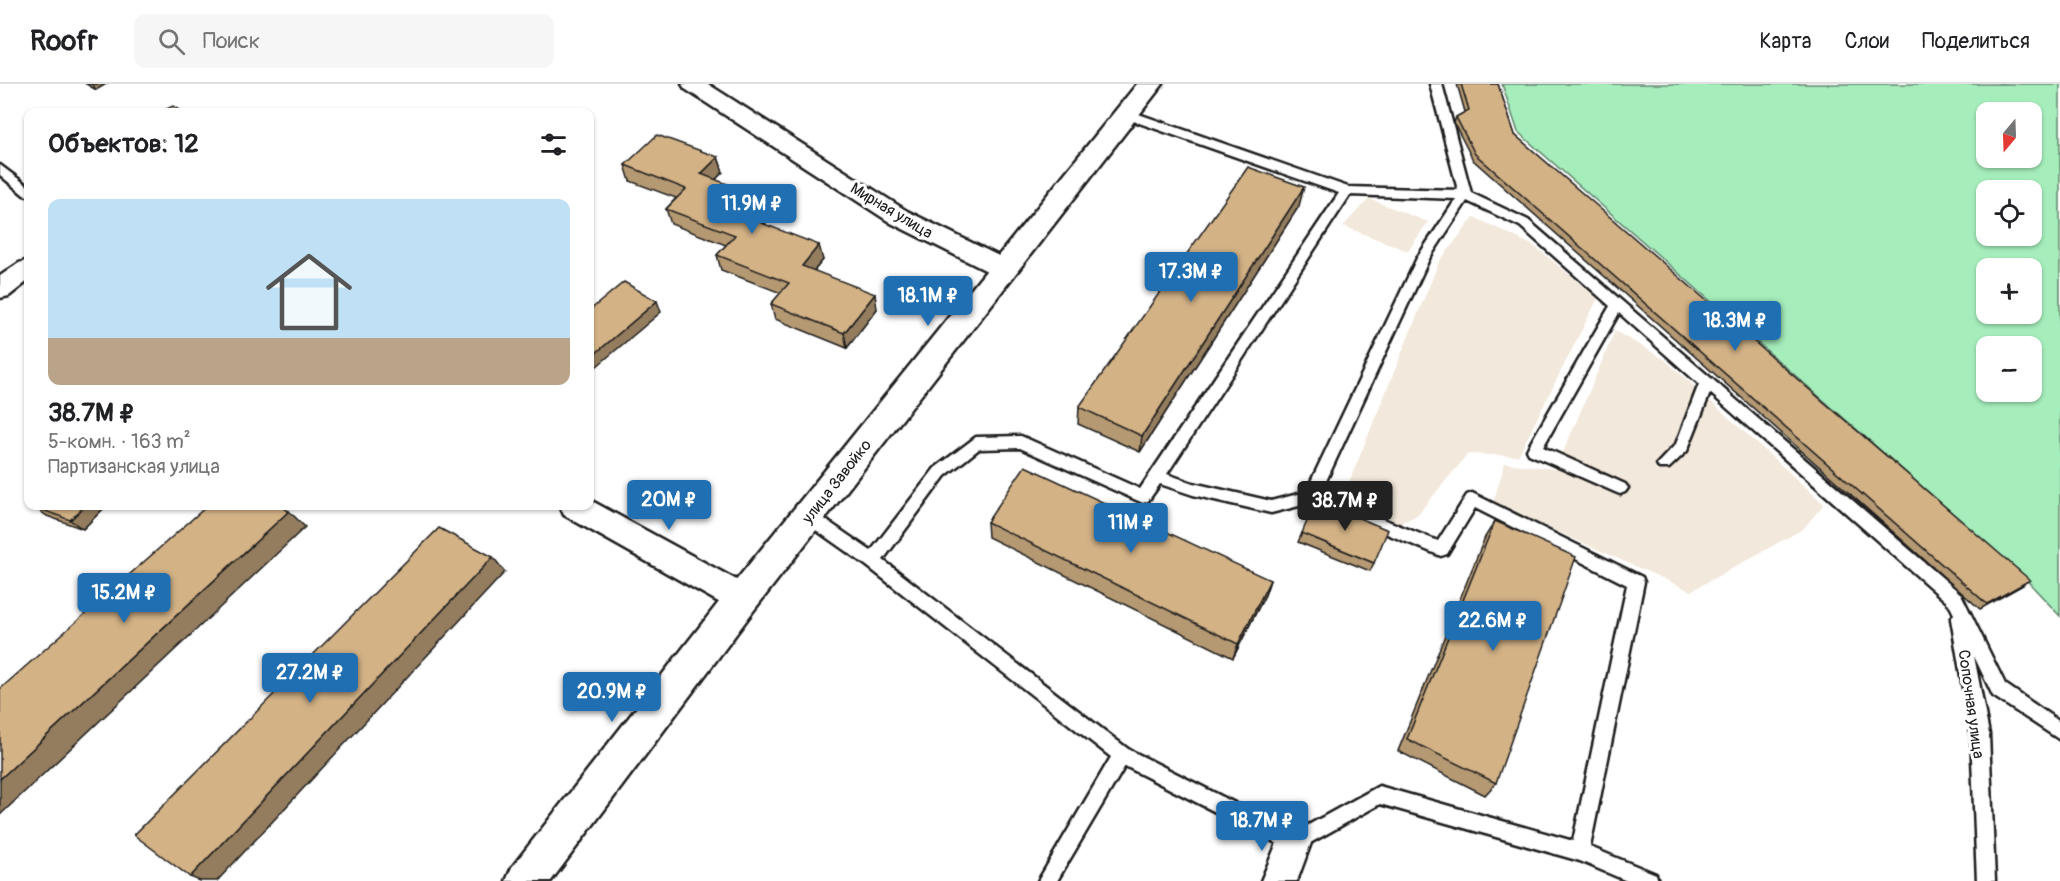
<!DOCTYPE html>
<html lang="ru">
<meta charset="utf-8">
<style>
body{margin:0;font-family:Pangolin,sans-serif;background:#f6f6f6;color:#202124;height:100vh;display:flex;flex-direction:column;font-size:22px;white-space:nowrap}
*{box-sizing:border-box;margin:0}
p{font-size:20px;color:#757577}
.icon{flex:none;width:33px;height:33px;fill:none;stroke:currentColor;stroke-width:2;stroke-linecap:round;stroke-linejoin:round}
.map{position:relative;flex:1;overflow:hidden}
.panel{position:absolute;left:24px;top:24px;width:570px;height:402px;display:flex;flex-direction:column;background:#fff;border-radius:12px;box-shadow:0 2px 4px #0004}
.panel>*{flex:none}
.needle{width:39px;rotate:199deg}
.fabs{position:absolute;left:1976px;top:18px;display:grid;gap:12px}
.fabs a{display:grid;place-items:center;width:66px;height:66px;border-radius:12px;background:#fff;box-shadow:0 2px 4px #0004;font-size:30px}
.price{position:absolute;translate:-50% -51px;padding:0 14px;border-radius:6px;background:#1f6fb2;color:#fff;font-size:20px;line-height:39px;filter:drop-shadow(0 2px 3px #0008)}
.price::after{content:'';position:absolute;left:50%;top:36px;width:18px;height:14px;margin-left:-9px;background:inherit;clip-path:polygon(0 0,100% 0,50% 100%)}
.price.selected{background:#222;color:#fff}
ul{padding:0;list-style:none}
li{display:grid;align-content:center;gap:12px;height:318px;padding:0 24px}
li+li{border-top:2px solid #e0e0e0}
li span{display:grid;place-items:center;height:186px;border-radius:12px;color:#555}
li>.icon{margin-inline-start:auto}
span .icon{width:108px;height:108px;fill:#fffc;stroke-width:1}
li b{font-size:26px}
h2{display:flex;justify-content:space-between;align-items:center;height:72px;padding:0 24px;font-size:26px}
header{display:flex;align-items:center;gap:36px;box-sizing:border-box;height:84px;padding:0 30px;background:#fff;border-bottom:2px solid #e0e0e0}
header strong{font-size:28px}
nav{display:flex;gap:33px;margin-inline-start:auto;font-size:21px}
.search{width:420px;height:54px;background:#f6f6f6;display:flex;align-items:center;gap:15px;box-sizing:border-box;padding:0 21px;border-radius:12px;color:#757577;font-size:22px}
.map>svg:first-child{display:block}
</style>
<header>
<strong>Roofr</strong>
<div class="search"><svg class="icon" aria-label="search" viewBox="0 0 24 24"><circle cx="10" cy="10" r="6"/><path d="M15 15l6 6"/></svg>Поиск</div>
<nav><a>Карта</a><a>Слои</a><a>Поделиться</a></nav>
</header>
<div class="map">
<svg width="2060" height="797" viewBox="0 0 2060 797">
<rect width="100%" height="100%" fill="#fff"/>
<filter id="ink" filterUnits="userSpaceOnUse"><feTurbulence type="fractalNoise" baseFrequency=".0167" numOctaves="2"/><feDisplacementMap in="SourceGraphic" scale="12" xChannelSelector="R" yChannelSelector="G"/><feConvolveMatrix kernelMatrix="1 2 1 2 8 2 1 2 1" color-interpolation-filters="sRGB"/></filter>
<g filter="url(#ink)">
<path fill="#f2e8db" d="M1369,115l59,23 -20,29 -65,-25z
M1474,133l60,29 64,52 -80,158 -50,-2 -51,61 -20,10 -54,-28 96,-235z
M1615,247l49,28 160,145 -21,25 -112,62 -198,-88 12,-40 51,6z"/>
<path fill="#a5edbb" stroke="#60846c" stroke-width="1.5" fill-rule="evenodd" d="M1502,0h558v532l-41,-44 -501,-440zM1986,28h45v46h-45zM1986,106h45v46h-45zM1986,184h45v46h-45zM1986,262h45v46h-45z"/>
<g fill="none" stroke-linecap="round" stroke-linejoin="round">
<g stroke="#1c1c1c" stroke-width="5">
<path id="service" d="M1430,0h12l29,109 57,27 433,374 44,90 55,38v18l-67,-44 -19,-40 15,78 6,147h-18l-6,-147 -20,-115 3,-5 -5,-10 -239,-211 -23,58 -18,17h-10l-2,-4 19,-20 23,-60 -80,-71 -76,134 82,37 3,4 -3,4 -5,2 -5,-2 -86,-38 -2,-4 2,-4 81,-140 -90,-80 -53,-25 -38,58 -109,235 118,47 29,-46 5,-2 170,84 2,5 -54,265 66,27 2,7h-31l-47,-20 -200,-57 -86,48 -169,-86 -68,115h-19l73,-124 -244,-191 -64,-45 -3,-5 3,-5 5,-1 5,1 58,40 64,-83 41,-31 45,-1 119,53 199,-296 -217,-76v-6h8l218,76 110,3zM1350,111l106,4 -39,59 -111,234 -35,9 -78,-18 -26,-9zM1020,364l123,55 5,-2 12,-17 33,11 78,18 40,-10 130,53 6,-2 28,-46 152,77 -54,256 -194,-55 -85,47 -166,-84 -245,-189 62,-84 34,-27z
M0,81l28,21v10l-4,-1 -24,-20z"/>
</g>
<g stroke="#1c1c1c" stroke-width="5">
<path id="minor" d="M682,0h26l199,127 106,52 3,6 -3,6 -9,3 -9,-3 -104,-52 -206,-134z
M28,176v21l-19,15 -9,2v-22l19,-13z
M590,416l163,89 4,10 -4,10 -11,4 -11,-4 -167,-94 -4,-9h30z
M1294,742l12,5 5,12 -14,38h-36l21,-50z"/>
</g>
<g stroke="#1c1c1c" stroke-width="5">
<path id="secondary" d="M1137,0h26l-409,526 -203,271h-45l6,-14 218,-279z"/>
</g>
<use href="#service" fill="#fff" fill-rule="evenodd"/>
<use href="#minor" fill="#fff" fill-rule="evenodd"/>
<use href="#secondary" fill="#fff" fill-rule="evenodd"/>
</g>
<path fill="#b59973" stroke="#1c1c1c" stroke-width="1.5" d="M86,0h20l-10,6z
M1457,0h41l17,51 508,450 -43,24 -507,-449 -19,-37 2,-6 9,-5z
M718,73l5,15 -8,8 58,35 -9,9 59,36 -9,11 63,38 -30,39 -72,-29 -4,-15 10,-11 -60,-23 -4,-15 9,-10 -55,-21 -5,-15 10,-11 -46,-17 -5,-16z
M1299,122l-159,246 -62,-28 1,-17z
M106,422l-23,23 -36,-13 -13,-9z
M1495,437l1,262 -11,12 -87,-44 87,-214z
M987,438l283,58 -5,15 -32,63 -245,-121z
M1302,449l72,30 -4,8 -72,-29z"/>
<path fill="#947d5e" stroke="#1c1c1c" stroke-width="1.5" d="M92,0h14l-10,6z
M718,73l5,15 -17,17 -5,-15z
M1304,103l-5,19 -159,246 2,-16z
M769,116l4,15 -18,19 -4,-15z
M819,161l4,15 -18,21 -3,-15z
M875,210l2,15 -30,39 -3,-15z
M657,217l4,11 -71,60v-14z
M85,422h21l-23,23 -13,-9z
M289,427l16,16 -305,288v-36z
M493,473l12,15 -288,309h-17l-10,-4z
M1270,496l-5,15 -32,63 5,-14z"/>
<path fill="#d3b286" stroke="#1c1c1c" stroke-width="1.5" d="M1461,0h37l17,51 515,445 -43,24 -512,-450 -19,-37 13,-7z
M173,22l9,6h-22z
M657,51l61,22 -17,17 68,26 -18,19 68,26 -17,21 73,28 -31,39 -73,-29 18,-21 -72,-28 18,-20 -69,-26 20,-20 -61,-24z
M1248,83l56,20 -162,249 -63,-29z
M624,198l33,19 -67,57v-48z
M1025,382l245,114 -32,64 -251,-122z
M1316,416l72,30 -14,33 -72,-30z
M36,422h49l-15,14 -36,-13z
M207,422h72l10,5 -289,268v-90z
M1495,437l81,36 -80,226 -89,-44z
M439,444l54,29 -303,320 -56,-42z"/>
</g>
<g text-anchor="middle" stroke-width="6" stroke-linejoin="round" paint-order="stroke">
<g font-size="16" fill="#1c1c1c" stroke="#fff">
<text transform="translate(892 126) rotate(31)" y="6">Мирная улица</text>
<text transform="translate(836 397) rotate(-52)" y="6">улица Завойко</text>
<text transform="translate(1972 620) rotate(82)" y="6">Сопочная улица</text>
</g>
</g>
</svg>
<div class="fabs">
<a><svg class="needle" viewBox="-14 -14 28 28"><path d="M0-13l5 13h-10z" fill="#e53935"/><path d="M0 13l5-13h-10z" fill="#757577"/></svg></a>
<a><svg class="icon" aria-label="locate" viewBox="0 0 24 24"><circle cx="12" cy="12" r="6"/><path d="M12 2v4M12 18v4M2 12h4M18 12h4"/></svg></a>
<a>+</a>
<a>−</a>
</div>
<b class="price" style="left:752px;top:151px">11.9M ₽</b>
<b class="price" style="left:1191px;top:219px">17.3M ₽</b>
<b class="price" style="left:928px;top:243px">18.1M ₽</b>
<b class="price" style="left:1735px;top:268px">18.3M ₽</b>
<b class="price" style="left:669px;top:447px">20M ₽</b>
<b class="price selected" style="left:1345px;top:448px">38.7M ₽</b>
<b class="price" style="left:1131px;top:470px">11M ₽</b>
<b class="price" style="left:124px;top:540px">15.2M ₽</b>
<b class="price" style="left:1493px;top:568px">22.6M ₽</b>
<b class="price" style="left:310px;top:620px">27.2M ₽</b>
<b class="price" style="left:612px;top:639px">20.9M ₽</b>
<b class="price" style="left:1262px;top:768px">18.7M ₽</b>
<section class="panel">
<h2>Объектов: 12<svg class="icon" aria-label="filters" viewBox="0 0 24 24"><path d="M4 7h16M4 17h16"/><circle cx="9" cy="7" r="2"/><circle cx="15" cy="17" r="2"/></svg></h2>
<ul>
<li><span style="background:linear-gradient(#bfe0f5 75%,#b9a48a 0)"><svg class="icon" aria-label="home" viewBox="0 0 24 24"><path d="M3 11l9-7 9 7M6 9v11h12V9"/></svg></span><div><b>38.7M ₽</b><p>5-комн. · 163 m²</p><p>Партизанская улица</p></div></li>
</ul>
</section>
</div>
